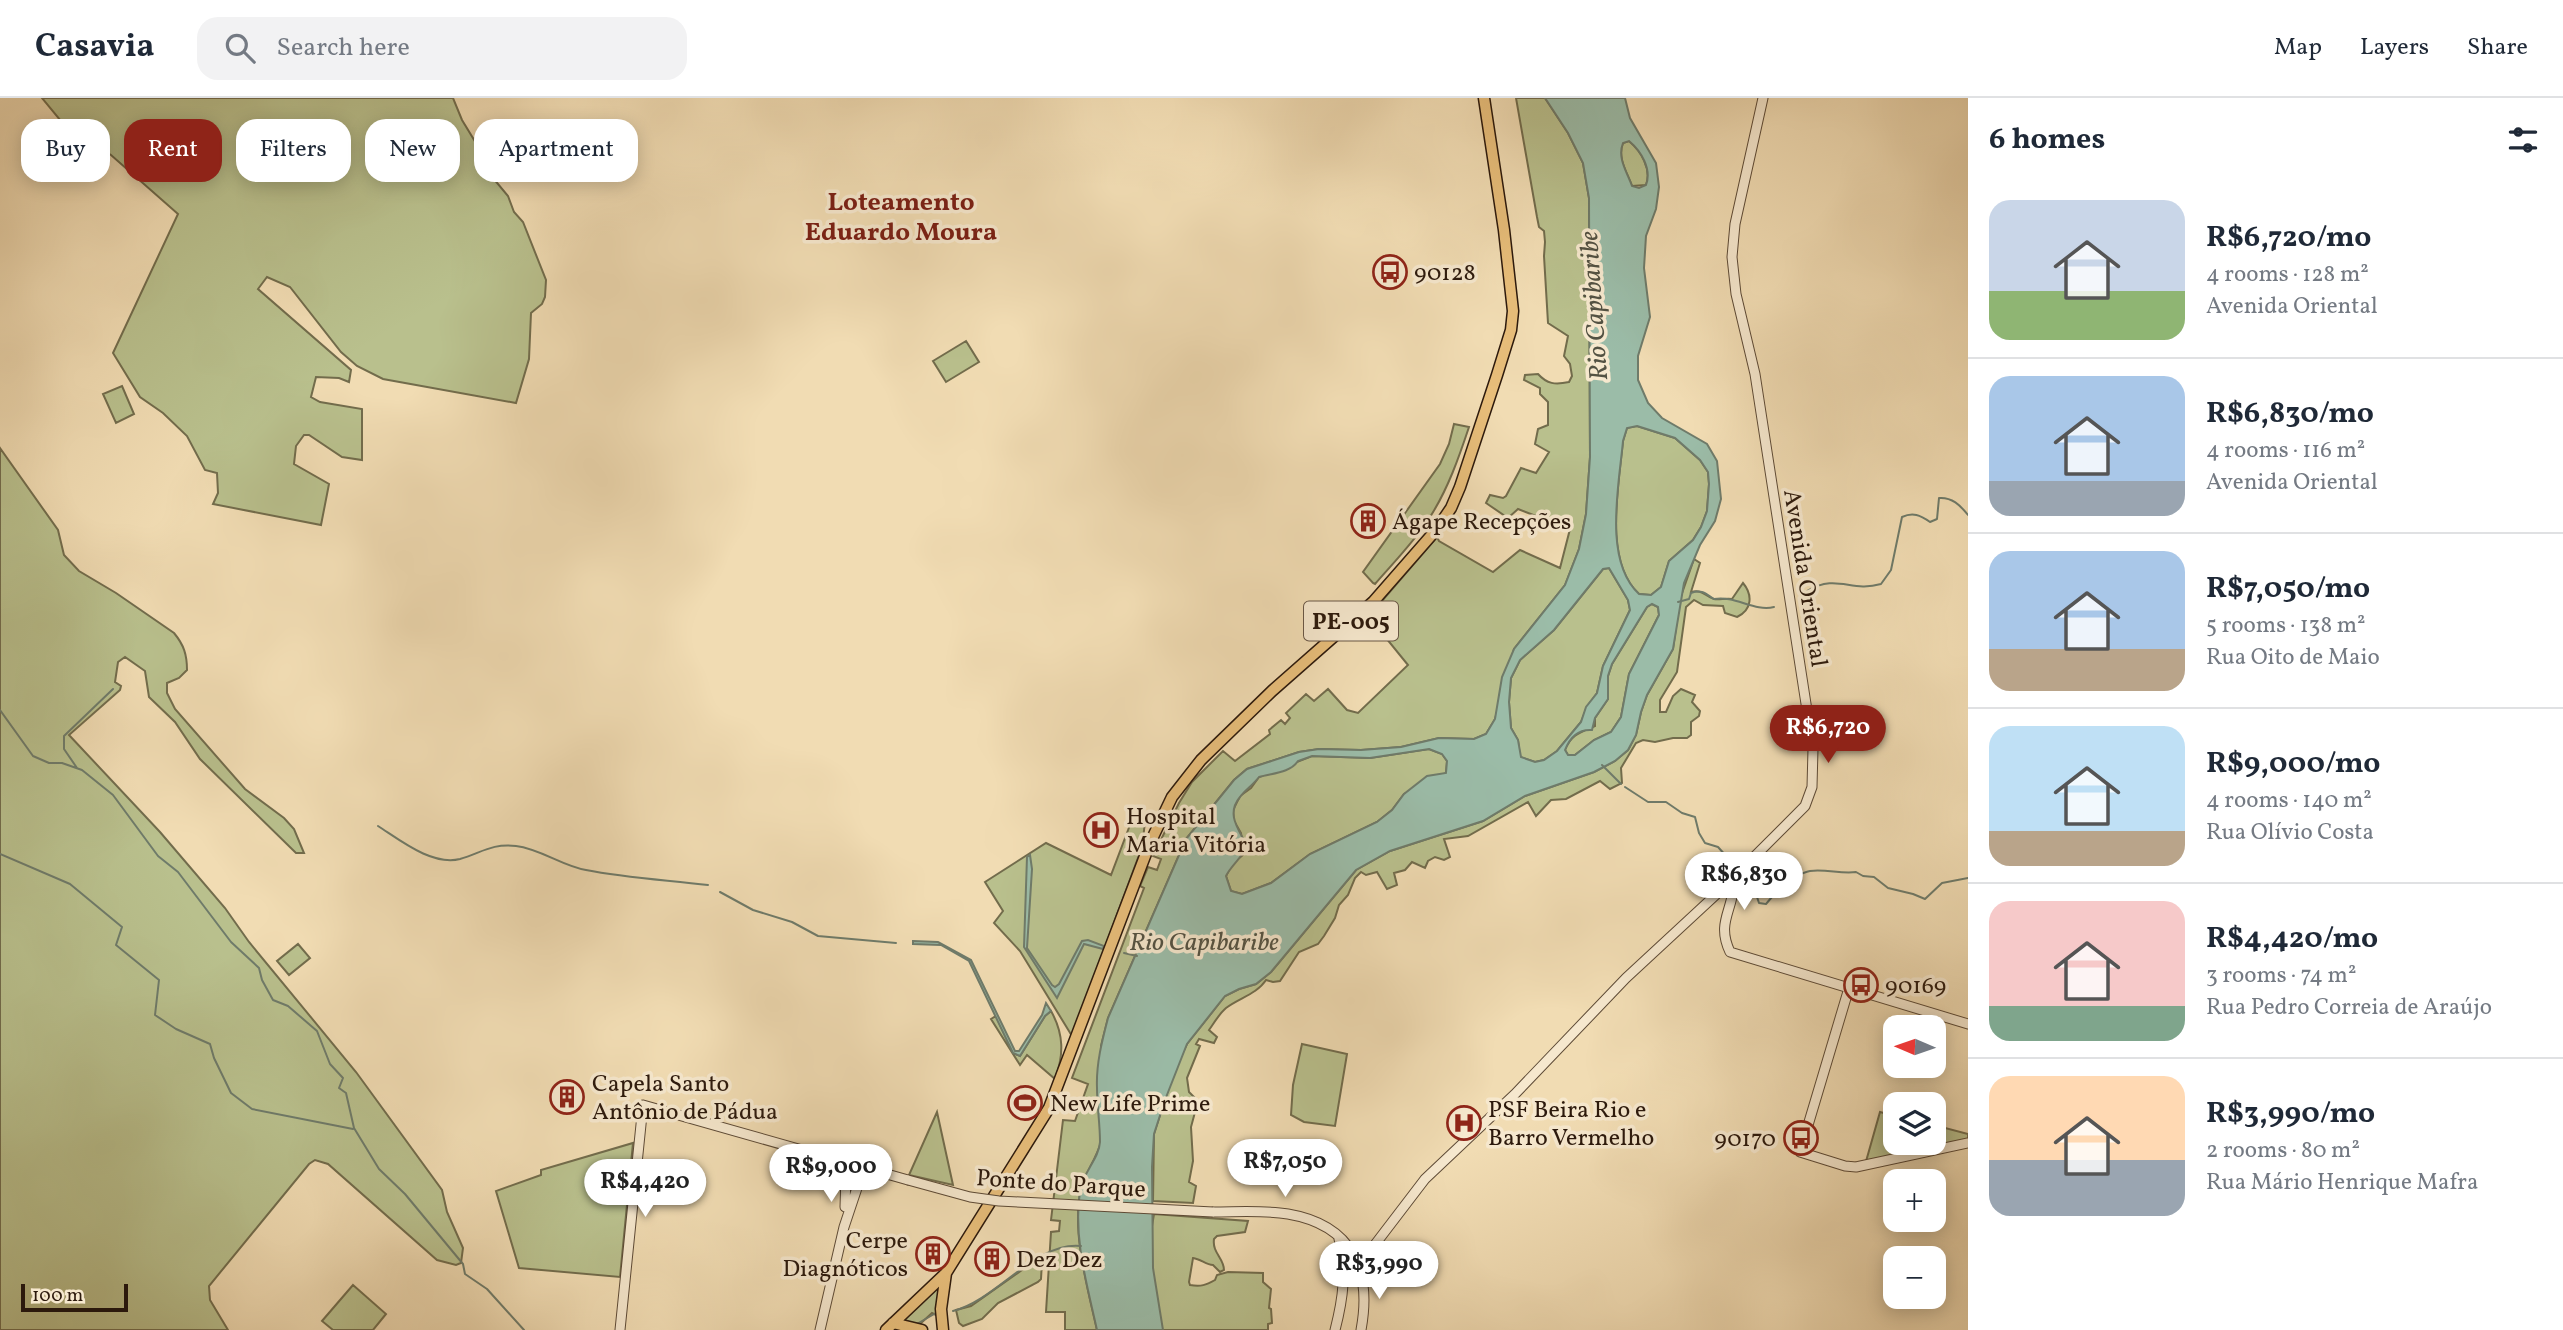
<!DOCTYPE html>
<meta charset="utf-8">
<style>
body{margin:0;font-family:Vollkorn,serif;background:#f2f2f3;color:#1f2937;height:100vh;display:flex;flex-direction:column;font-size:26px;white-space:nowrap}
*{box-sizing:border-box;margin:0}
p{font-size:23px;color:#747a83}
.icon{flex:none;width:38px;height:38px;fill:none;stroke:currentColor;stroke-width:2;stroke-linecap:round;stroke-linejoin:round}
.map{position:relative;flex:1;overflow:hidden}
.details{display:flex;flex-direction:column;background:#fff;width:595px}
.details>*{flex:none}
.top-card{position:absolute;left:21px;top:21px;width:665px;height:63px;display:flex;gap:14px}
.needle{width:46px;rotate:272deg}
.controls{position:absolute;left:1883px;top:917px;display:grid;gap:14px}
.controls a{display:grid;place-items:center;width:63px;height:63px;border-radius:14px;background:#fff;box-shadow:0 4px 18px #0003;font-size:35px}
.scale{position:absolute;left:21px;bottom:18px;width:107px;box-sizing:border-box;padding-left:7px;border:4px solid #2c190c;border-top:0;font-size:19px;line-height:24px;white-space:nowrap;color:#2c190c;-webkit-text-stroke:5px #f6e8ce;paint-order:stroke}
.price{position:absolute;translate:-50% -60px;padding:0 16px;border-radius:24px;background:#fff;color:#222;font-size:23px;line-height:46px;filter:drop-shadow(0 2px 4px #0008)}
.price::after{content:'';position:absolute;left:50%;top:42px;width:21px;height:16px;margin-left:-10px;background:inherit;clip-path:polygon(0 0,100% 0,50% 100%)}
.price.on{background:#8f2418;color:#fff}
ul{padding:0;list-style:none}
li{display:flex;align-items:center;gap:21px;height:175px;padding:0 21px}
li+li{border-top:2px solid #e0e1e3}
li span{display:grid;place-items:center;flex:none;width:196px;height:140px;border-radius:21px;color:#555}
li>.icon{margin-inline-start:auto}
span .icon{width:84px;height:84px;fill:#fffc;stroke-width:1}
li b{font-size:30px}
h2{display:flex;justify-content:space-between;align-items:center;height:84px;padding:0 21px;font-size:30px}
.pill{padding:0 24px;border-radius:21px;background:#fff;box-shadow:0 4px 18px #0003;font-size:24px;line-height:63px}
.pill.on{background:#8f2418;color:#fff}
header{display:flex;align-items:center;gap:42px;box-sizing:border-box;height:98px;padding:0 35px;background:#fff;border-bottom:2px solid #e0e1e3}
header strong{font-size:33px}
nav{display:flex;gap:38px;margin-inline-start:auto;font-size:24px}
.search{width:490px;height:63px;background:#f2f2f3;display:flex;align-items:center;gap:18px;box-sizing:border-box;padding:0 24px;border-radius:21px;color:#747a83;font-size:26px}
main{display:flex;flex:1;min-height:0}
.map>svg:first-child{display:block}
</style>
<header>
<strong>Casavia</strong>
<div class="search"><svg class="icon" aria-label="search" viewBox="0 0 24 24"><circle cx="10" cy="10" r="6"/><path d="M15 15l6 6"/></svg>Search here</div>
<nav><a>Map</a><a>Layers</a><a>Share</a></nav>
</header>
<main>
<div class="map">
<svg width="1968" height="1232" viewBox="0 0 1968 1232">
<rect width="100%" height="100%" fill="#f1dcb3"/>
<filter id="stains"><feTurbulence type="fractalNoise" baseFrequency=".00286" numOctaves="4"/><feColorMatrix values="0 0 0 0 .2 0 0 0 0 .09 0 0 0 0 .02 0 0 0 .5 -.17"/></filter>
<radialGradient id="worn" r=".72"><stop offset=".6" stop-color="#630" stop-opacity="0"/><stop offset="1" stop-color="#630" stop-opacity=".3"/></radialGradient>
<path fill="#b9c08d" stroke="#726c4c" stroke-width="2" d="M42,0h411l9,22 17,28 9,24 20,24 6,16 9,10 23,58 -1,17 -3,7 -11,9 -2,46 -13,44 -133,-24 -26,-13 -16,-14 -51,-65 -23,-10 -9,12 93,81 -2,12 -10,-4 -23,-1 -5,20 9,5 42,7v51l-20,-3 -33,-22h-5l-8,11 -2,18 35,20 -8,41 -108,-21 5,-11 -1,-20 -12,-3 -18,-34 -24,-23 -23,-16 -27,-44 65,-139 -67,-59 -46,-29z
M1516,0h29l23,35 15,30 6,35 1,259 -4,57 -7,35 -14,36 -51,64 -19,70 -9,15 -12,5 -35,-1 -38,9 -40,3 -42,-1 -20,3 -52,17 -13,11 -48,59 -78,179 -7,28 -1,99c-5,16 -15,28 -19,45 -10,41 7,99 16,140h-32v-18h-19l5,-80 8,-1 1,-10 -9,-1 12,-100 12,1 13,-37 -16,-6 72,-190 -4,-2 8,-19 9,3 4,-11 -8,-3 26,-53 13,-21 31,-31 12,10 35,-27 -1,-4 12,-10 4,4 5,-6 -4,-5 20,-19 8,7 14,-12 19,21 11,3 50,-48 -22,-27 1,-4 -12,-14v-11l62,-72 2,4 54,31 27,-22 40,18 10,-39 -52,-20 -10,9 -22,-15 4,-8 13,3 3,-2 15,-28 15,5 13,-21 -14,-8 3,-15 10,-4v-23l-8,-8v-6l-16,-8 1,-5 13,-1c9,10 17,11 31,8l3,-6 -2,-12 -6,-8 4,-20 -20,-13 -4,-67 1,-14 -1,-11 -5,-4 -2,-10z
M1629,43c12,10 23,28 17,44l-14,1c-5,-14 -15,-28 -9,-43z
M966,243l13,21 -33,20 -13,-21z
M122,288l12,28 -18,9 -13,-29z
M1454,326l15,3c-10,30 -21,62 -39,90 -15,24 -36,45 -55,67l-2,-1 -10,-11 77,-108 9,-20z
M1637,328l38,12 25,22 8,12 1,12 -2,27 -6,16 -8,13 -24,21 -8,26 -10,8 -12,-1c-36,-33 -20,-109 -16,-153l4,-13z
M0,350l58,82 6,25 15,16 37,22 58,40c10,12 13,22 13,37l-8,8 -12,5v10l8,16 70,80 39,29 10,11 10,24h-8l-96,-94 -25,-37 -26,-25 -4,-26 -20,-14 -7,5 -3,20 6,4 -1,4 -51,45 91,97 65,76 24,34 107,130 86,118 5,22 16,36 -2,15 -5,2 -19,-5 -109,-96 -13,-4 -6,4 -100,122 1,14 18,30h-228z
M1694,461l6,4 -9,29c12,-3 13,4 23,7 4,1 13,-1 18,0l11,-16c10,12 9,27 -6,34l-12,-4 -2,-7 -20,-1 -9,-5 -8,7 -9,65 -17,28v12h6l7,-16 8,-7 14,6 -3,7 8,9 -1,5 -8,6v13l-4,3h-14l-18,4 -12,-2 -7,3 -15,25 1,15 -12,6 -10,-8 -34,18 -15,1 -15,16 -8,-14 -60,34 -24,3 6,18 -6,3 -9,-3 -7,4 -3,7 -13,-6 -7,8 -11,3 3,12 -10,4 -10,-17 -11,3 -5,-3 -6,6 -7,17 -9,10 -4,13 -11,18 -6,8 -19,8 -19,29 -7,1 -7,-2c-9,14 -27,18 -40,28 -7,6 -12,15 -17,22l8,7 -3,6 -15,-4 -3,5 4,2 -13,32 2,14 9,9 -7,26 2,34 -4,21 7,4 -3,17 -40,-2 1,-67 20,-63 13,-27 38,-48 14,-7 17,-5 15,-12 85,-102 34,-19 93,-30 42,-25 69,-24 21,-11 13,-11 8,-15 5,-23 6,-17 26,-46 7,-50z
M1609,470l19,32 2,10 -27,56 -6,27 -10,14 -6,15 -24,29 -13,9 -9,2 -15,-5 -2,-17 -7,-12 -2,-26 2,-24 9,-18 34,-30 49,-61z
M1652,506l6,3 1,8 -30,59 -8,43 -10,15 -17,8 -19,15h-7l-3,-5c6,-16 16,-18 30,-24v-8l13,-19v-23l4,-12 35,-57z
M1429,651l13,5 5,7 -1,12 -42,21 -12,16 -15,12 -67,32 -39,29 -29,11 -11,-3 -5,-15 6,-12 12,-10 -3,-21 -7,-12 -1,-11 7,-14 11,-8 8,-11 53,-21 58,2z
M1133,719l12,5 -3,25 -70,189 -52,-85 -26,-28 9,-12 -18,-29 61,-39 65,32z
M298,846l12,14 -21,17 -12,-14z
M1051,913c13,23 13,44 4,68l-28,-24 -7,10 -29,-46 5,-3 17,37 7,3 25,-40z
M1302,946l45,10 -12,72 -31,-4 -13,-7 2,-30z
M937,1014l16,73 -44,-10z
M1880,1014l15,4v27h39v-18l34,9v9l-103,22z
M633,1045l-13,134 -101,-9 -23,-77 45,-16v-5z
M1154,1116l94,7 -3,11 -28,4 -3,3c-2,14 10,19 10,31l-4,2 -7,-7c-7,0 -12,-6 -20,-7l-4,24 1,3c11,2 16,0 25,-5l2,-5 11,-3 35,1v9l8,7 -2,19 2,1 1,14 -4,1v6h-109l-14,-62z
M1039,1160l3,3 -1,18 -3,3 -40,21 -16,16 -19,7 -4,-3 -3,-13 15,-4z
M942,1179l-6,38 -4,-2 -13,12 -21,-6z
M353,1187l33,29 -13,16h-40l-11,-9z"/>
<path fill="#9bbca8" stroke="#6f7b6a" stroke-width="2" fill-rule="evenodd" d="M1545,0h80l5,20 26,45 3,24 -3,22 -10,27 -2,32 6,49 -12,39v24l10,23 14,15 45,26 10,17 4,38 -6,22 -15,24 -16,38 -11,66 -26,46 -6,17 -5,23 -8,15 -13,11 -21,11 -69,24 -42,25 -93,30 -34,19 -85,102 -15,12 -17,5 -14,7 -38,48 -22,56 -11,34 -2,33 1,101 10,62h-66c-10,-46 -24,-92 -17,-139 3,-19 19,-32 20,-49 0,-18 -3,-36 -3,-54 -1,-24 5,-47 11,-70l78,-179 48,-59 13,-11 52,-17 20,-3 42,1 40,-3 38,-9 35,1 12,-5 9,-15 7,-42 12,-28 51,-64 14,-36 7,-35 4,-57 -1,-259 -6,-35 -15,-30zM1629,43c12,10 23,28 17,44l-7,3 -7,-2c-5,-14 -15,-28 -9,-43zM1637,328l38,12 25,22 8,12 1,12 -2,27 -6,16 -8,13 -24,21 -8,26 -10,8 -12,-1c-36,-33 -20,-109 -16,-153l4,-13zM1609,470l19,32 2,10 -27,56 -6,27 -11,14 -5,15 -24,29 -13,9 -9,2 -14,-5 -3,-17 -7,-12 -2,-26 2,-24 9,-18 34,-30 49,-61zM1652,506l6,3 1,8 -30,59 -8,43 -10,15 -17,8 -19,15h-7l-3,-5c5,-13 13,-21 27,-20l3,-12 13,-19v-23l4,-12 35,-57zM1429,651l13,5 5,7 -1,12 -19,3 -23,18 -12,16 -15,12 -67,32 -39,29 -29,11 -11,-3 -5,-15c6,-12 18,-19 20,-32 -8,-16 -20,-30 -6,-47 5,-7 13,-12 19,-20 14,-4 31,-4 39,-16l14,-5 58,2z
M1030,757l2,14 -5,79 25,37 3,2 4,-3 23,-43 6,-1 16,6 -1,3 -19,-5 -27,54 -33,-51 3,-90z
M913,843l25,1 33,18 44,91h4l23,-36 4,-12 5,8 -6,5 -25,40 -7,-3 -44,-92 -28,-16 -28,-1z"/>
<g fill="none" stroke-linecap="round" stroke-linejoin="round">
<path stroke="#6f7b6a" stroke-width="2" d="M1805,501l2,-8c31,-18 43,2 74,-7l10,-14 11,-53c11,-5 18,-2 28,5l7,-3 2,-21c13,-1 21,7 29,17
M1678,504l11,-3 2,-6c11,-4 15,1 23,6 21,-4 40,13 60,8
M0,612l33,46 16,7h13l20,7 31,25 45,61 20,16 53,70 28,26 3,12 11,20 15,6 29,25 13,33 13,14 -4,10 7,5 8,35 25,41 26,25 58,70 2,10 22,15 37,41
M1602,667l19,19
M77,670l-13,-19v-13l49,-47
M1625,689l23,15h18l16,11 13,4 4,16 6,10 13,4 9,10
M378,728c22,14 54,40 82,33 21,-6 32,-16 56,-13 25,3 46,20 70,24 40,8 81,10 122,15
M0,756l70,30 52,43 -6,18 43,35 -4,35 21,14 34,15 4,14 17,35 21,16 101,20
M720,794l33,18 39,12 26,14 78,7
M1756,796l3,9 7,1 11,-13 5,-13c11,1 18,-5 28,-7 16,-2 31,3 46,1l7,4 11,1 14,11 25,6 12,5 17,-16 26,-5
M1124,855l13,3
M953,1213c44,-11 83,-70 128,-65
M915,1227l21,-12"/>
<g stroke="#5d4a36" stroke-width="11">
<path id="tertiary" d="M1733,780c3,31 -18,42 -3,74l238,72
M1849,890l-49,164 45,14 11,1 112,-24
M837,1063l9,14 -1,32
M1213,1114c25,0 51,-2 75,2 65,11 84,57 73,116
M1358,1164l12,-11 55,-72 90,-85 111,-116 95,-88 84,-84 7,-19 1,-38 -58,-375 -19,-80 -4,-37 3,-33 28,-126
M620,1232l23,-225 265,75
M820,1232l24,-103 14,-42 -6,-20
M1335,1232c8,-31 12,-59 4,-91"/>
</g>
<g stroke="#2c190c" stroke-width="13">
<path id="primary" d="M893,1225l29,7
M886,1232l60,-57 103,-165 101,-265 22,-46 29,-37 71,-69 101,-89 63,-72 15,-22 9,-21 37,-112 14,-45 2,-19 -9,-81 -20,-132
M943,1232l-2,-21 5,-36"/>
</g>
<use href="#tertiary" stroke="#f6e8ce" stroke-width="9"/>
<use href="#primary" stroke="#e8be7a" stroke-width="10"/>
<g stroke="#5d4a36" stroke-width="11" stroke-linecap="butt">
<path id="tertiary-bridge" d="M908,1082l62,17 29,4 214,11"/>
</g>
<use href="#tertiary-bridge" stroke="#f6e8ce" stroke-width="9"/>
</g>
<defs>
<g id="bus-ring" transform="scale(1.75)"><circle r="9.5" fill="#f6e8ce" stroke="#8f2418" stroke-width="1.5"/><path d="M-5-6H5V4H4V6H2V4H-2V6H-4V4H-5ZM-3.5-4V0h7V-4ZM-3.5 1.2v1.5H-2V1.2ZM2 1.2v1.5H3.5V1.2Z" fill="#8f2418"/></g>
<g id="building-ring" transform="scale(1.75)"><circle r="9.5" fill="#f6e8ce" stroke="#8f2418" stroke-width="1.5"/><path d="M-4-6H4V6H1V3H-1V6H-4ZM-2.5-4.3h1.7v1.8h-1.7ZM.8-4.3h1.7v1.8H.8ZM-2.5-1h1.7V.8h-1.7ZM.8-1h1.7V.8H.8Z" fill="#8f2418"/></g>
<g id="hospital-ring" transform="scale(1.75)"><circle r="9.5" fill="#f6e8ce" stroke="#8f2418" stroke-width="1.5"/><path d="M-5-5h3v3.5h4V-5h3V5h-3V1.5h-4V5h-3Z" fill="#8f2418"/></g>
<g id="stadium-ring" transform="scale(1.75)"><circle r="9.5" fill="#f6e8ce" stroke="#8f2418" stroke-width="1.5"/><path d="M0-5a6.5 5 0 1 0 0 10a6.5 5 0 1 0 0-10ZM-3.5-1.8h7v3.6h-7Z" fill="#8f2418"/></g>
</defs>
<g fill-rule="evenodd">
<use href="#bus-ring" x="1390" y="174"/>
<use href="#building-ring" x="1368" y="423"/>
<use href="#hospital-ring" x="1101" y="732"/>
<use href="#bus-ring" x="1861" y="887"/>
<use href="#building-ring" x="567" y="999"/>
<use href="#stadium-ring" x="1025" y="1005"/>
<use href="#hospital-ring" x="1464" y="1025"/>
<use href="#bus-ring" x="1801" y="1040"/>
<use href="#building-ring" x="933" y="1156"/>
<use href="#building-ring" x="992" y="1161"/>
</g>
<g text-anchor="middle" stroke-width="7" stroke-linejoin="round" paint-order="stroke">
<rect fill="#f6e8ce" stroke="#695746" stroke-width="2" x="1304" y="503.5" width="94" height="39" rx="5"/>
<g font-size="23" font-weight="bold" fill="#2c190c">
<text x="1351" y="531">PE-005</text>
</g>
<g font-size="24" fill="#2c190c" stroke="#f6e8ce" text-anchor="start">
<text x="1414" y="182">90128</text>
<text x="1392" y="431">Ágape Recepções</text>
<text x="1126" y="726">Hospital<tspan x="1126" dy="28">Maria Vitória</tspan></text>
<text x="1885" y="895">90169</text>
<text x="592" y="993">Capela Santo<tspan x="592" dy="28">Antônio de Pádua</tspan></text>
<text x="1050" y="1013">New Life Prime</text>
<text x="1488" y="1019">PSF Beira Rio e<tspan x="1488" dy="28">Barro Vermelho</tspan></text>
<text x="1776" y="1048" text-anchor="end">90170</text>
<text x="908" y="1150" text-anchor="end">Cerpe<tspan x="908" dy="28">Diagnóticos</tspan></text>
<text x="1016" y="1169">Dez Dez</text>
</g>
<g font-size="24" fill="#2c190c" stroke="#f6e8ce">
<text transform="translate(1806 480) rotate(81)" y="8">Avenida Oriental</text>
<text transform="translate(1061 1085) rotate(4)" y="8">Ponte do Parque</text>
</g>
<g font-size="26" font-weight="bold" fill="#7a1f14" stroke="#f6e8ce">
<text x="901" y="112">Loteamento<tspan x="901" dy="30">Eduardo Moura</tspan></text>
</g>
<g font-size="26" font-style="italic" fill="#535243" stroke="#f6e8ce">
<text transform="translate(1593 208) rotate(-94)" y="9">Rio Capibaribe</text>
<text x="1204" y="852">Rio Capibaribe</text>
</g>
</g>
<rect width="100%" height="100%" filter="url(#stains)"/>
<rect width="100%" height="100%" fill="url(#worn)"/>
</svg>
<div class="controls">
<a><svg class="needle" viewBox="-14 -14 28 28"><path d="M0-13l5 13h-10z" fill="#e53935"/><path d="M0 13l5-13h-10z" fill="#747a83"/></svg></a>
<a><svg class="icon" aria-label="layers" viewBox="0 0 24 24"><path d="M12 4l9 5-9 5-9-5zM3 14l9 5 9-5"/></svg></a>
<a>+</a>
<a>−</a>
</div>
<div class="scale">100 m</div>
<b class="price on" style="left:1828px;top:667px">R$6,720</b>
<b class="price" style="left:1744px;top:814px">R$6,830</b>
<b class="price" style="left:1285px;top:1101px">R$7,050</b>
<b class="price" style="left:831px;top:1106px">R$9,000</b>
<b class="price" style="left:645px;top:1121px">R$4,420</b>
<b class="price" style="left:1379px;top:1203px">R$3,990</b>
<div class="top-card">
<a class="pill">Buy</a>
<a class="pill on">Rent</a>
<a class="pill">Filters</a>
<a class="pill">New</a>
<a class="pill">Apartment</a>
</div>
</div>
<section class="details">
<h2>6 homes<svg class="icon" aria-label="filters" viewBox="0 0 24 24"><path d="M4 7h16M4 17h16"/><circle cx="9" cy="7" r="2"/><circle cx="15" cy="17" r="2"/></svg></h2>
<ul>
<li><span style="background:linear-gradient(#c9d6e8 65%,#8fb573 0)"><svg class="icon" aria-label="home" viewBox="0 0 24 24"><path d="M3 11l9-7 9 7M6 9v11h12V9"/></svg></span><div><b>R$6,720/mo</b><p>4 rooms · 128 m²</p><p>Avenida Oriental</p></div></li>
<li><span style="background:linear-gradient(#a9c7e8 75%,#9aa5b1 0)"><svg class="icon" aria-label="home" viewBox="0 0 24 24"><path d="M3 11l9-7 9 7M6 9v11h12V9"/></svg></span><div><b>R$6,830/mo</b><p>4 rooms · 116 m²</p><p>Avenida Oriental</p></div></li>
<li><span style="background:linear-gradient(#a9c7e8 70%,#b9a48a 0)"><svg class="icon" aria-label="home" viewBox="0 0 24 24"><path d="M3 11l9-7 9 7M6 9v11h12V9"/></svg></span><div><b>R$7,050/mo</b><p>5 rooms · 138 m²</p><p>Rua Oito de Maio</p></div></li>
<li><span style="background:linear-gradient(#bfe0f5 75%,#b9a48a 0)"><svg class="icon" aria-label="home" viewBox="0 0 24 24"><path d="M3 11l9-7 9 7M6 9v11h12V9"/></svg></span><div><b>R$9,000/mo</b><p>4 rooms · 140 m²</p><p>Rua Olívio Costa</p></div></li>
<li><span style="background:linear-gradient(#f6c9c9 75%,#7fa58c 0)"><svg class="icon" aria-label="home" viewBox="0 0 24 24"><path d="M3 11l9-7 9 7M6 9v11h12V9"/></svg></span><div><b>R$4,420/mo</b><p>3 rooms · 74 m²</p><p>Rua Pedro Correia de Araújo</p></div></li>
<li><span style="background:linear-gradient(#ffd9b3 60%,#9aa5b1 0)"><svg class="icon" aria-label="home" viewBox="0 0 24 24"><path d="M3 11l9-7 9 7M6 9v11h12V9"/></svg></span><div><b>R$3,990/mo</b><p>2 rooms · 80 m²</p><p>Rua Mário Henrique Mafra</p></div></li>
</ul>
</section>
</main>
